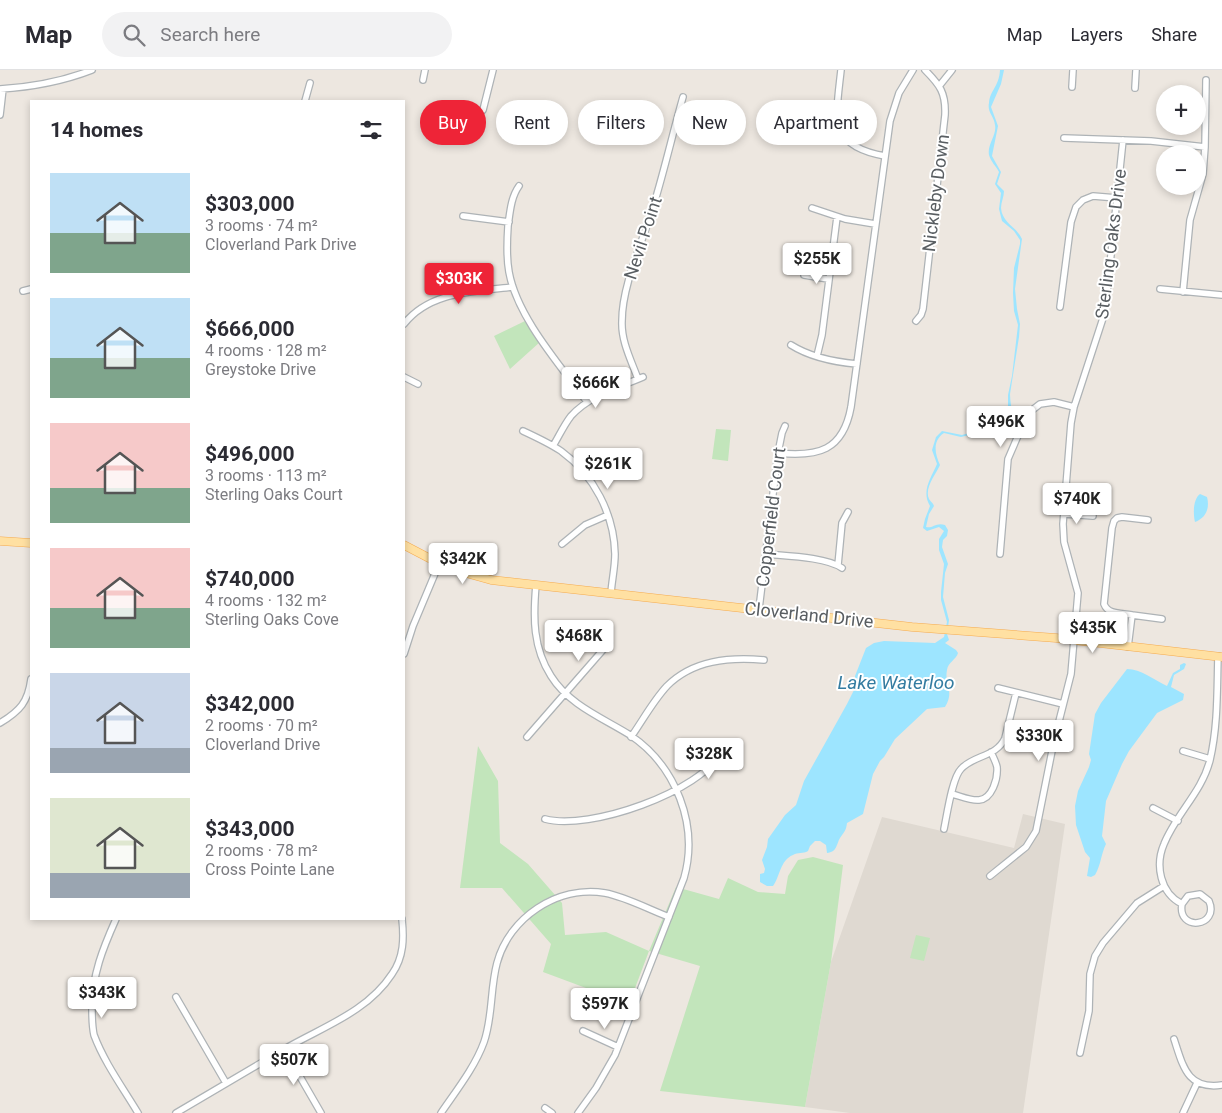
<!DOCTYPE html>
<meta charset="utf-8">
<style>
body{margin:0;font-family:Roboto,sans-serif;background:#f2f2f3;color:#2b2b33;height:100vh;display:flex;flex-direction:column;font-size:19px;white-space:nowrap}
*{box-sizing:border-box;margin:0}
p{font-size:16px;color:#7c7c81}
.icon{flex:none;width:28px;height:28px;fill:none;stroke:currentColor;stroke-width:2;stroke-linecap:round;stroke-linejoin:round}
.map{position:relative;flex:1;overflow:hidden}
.details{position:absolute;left:30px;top:30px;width:375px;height:820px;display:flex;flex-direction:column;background:#fff;border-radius:0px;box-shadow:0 2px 8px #0003}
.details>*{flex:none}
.top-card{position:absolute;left:420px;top:30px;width:475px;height:45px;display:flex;gap:10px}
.fabs{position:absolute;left:1156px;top:15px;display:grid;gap:10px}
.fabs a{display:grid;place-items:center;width:50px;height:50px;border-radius:50%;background:#fff;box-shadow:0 2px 8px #0003;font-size:25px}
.price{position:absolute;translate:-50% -42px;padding:0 11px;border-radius:5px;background:#fff;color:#222;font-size:16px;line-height:32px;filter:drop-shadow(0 1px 2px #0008)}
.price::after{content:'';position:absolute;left:50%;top:30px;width:15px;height:11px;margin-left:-8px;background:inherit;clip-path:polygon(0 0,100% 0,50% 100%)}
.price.on{background:#ee2437;color:#fff}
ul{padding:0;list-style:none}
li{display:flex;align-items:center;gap:15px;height:125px;padding:0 20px}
li span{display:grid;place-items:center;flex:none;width:140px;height:100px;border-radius:0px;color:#555}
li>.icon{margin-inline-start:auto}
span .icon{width:60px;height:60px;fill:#fffc;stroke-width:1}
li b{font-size:21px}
h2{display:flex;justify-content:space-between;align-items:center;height:60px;padding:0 20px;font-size:21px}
.chip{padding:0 18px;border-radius:22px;background:#fff;box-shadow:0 2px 8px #0003;font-size:18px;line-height:45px}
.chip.on{background:#ee2437;color:#fff}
header{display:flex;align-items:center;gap:30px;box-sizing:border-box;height:70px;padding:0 25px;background:#fff;border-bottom:1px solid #e1e1e2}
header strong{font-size:24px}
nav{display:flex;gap:28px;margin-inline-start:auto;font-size:18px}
.search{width:350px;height:45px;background:#f2f2f3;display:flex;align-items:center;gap:12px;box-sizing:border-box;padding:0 18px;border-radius:28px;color:#7c7c81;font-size:19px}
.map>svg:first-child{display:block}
</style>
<header>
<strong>Map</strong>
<div class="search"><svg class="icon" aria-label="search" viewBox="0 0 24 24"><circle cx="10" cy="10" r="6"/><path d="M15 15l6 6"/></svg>Search here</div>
<nav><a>Map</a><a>Layers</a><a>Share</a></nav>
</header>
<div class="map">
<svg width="1222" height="1043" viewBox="0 0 1222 1043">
<rect width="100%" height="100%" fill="#ede7e0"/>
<path fill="#dfd9d1" d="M1023,744l42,10 -42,289h-173l-45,-6 26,-145 51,-145 132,31z"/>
<path fill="#c2e5bb" d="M525,251l15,21 -30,27 -16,-33z
M716,359l15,1 -3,31 -16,-2z
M478,676l20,35 2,62 28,21 34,39 3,32 41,-3 43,19 27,-64 43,12 9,-21 30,14 27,2 3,-18 10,-16 15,-3 30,8 -12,97 -26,145 -145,-16 40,-125 -51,-15 -20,53 -86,-32 8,-28 -49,-56h-42z
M916,865l14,3 -6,23 -14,-3z"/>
<path fill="#9de5ff" d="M1000,0h4l-3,14 -10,23 7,19 -6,30 9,16 -4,12 7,7c0,6 -3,11 -3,17 1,15 16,19 21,31l-7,50 2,20 3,15 -1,13 -9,57c0,12 5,25 0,36l-13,4 -20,-1 -16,4 -17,-4c-12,8 -9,21 -4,32 -4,9 -16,23 -11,34 2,3 4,4 5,7l-5,8 -3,13c6,2 10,-5 19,-2l3,5 -1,6 -4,4 -1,7 6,17 -3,9 -2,24 6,23 -2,14 2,6 -4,3 11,7 2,3c-2,7 -10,9 -11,17 -3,15 8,20 -2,37l-18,2 -32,30 -11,18 -4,4 -7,13 -10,40 -16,9c-1,8 -3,9 -7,15 -4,7 -3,14 -13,15l-1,-8 -6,-4h-5l-5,5 -2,5c-5,3 -10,1 -15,4 -13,5 -13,22 -20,31h-6l-7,-4v-8l4,-1 1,-4 -3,-9 5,-13 1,-8 17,-24 11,-10 8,-24 43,-77 8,-16v-12l11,-28 8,-5 10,-2 51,2 9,-6 3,-15 -6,-22v-8l3,-28 -5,-14v-11l5,-8 -5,-4 -12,4 -4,-3 2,-9 5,-13c-9,-15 1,-28 7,-42l-5,-14 4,-13 6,-6 20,4 26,-7 16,2 4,-3v-32l4,-19 6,-51 -4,-14 -1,-18 1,-25 6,-24v-4l-6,-9 -12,-10 -3,-12 2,-16 -6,-9 4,-12c-3,-6 -8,-10 -10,-17 -2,-11 8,-20 6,-30 -1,-9 -8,-13 -6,-22 1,-13 10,-16 11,-33z
M1200,424l7,3c3,11 -1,21 -12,25 -2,-8 -2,-23 5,-28z
M1184,593l2,1 -2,5 -10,6 -3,12 13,7 -1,6 -26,13 -28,38 -7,13 -16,37 -4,35 4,8c-5,10 -5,21 -11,31l-4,2 -4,-1 3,-18 -5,-6 -9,-27 -1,-19 3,-15 11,-24 2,-7 -2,-6 6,-40 6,-11 26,-34c14,0 27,11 40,17l6,-13 7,-4v-4z"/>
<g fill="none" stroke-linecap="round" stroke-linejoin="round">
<g stroke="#aeb3b6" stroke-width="8">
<path id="minor" d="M841,0c-5,47 -14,76 44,86
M423,10l2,-10
M940,15l12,-15
M1072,17l1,-17
M1135,18l1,-18
M0,19c33,-2 61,-7 92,-19
M305,31l5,-18
M483,40l10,-40
M0,45l3,-26
M1064,68l87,3 54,6
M519,116c-8,11 -9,26 -11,40 -1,15 -2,30 1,46 8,45 51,93 78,130
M812,138l33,11 30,5
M463,146l46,6
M804,205l24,4
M1160,219l62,6
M23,221l8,-2
M1183,222l7,-72 13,-46 2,-27 1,-67
M1060,237l11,-85 5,-15 7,-7 10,-4 24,2
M916,251l5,-6 2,-6 22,-194c1,-22 -5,-30 -20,-45
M404,254c26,-33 70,-32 108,-37
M791,275c19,12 44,17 66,19
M817,286l5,-21 15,-118
M404,307l14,7
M638,309c-7,-19 -17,-38 -16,-58 0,-37 22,-82 32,-117 11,-36 19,-72 29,-107
M523,361c13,6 26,12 38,20 33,24 53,63 54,103 0,13 -3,26 -4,39
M553,376c6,-10 11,-21 18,-30 19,-21 46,-28 72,-39
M778,383c40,4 65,-2 73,-46l39,-286 9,-28 14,-23
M1064,444l29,2
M562,474l23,-19 23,-10
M766,484c21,2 60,3 76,14
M1000,484l8,-95 9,-21 14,-27 9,-7 14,-2 20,5
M838,495l4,-42 6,-11
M536,515c-3,33 -3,63 15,91 18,29 52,42 79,59 46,31 69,90 54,143l-69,177 -19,33 -18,25
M759,539l19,-156 4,-20 3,-7
M1132,545l30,4
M1128,577l4,-32c-10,-2 -24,0 -28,-11l8,-76 2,-7 3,-3 5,-1 26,3
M404,584l9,-28 26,-62
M998,618l65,16
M0,653c20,-12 28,-21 31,-44
M527,667l82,-94
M631,667c12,-17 22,-36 36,-51 26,-26 62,-29 97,-26
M1183,681l27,8
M952,724c8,2 19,7 27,6 13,-1 19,-21 18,-33 -1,-5 -4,-10 -6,-15
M1153,738l25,13
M545,749c44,12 156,-27 177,-68
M944,759c3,-14 8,-51 17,-60 12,-14 36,-12 44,-31l11,-45
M990,806l36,-29 10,-16 18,-90 17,-67 7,-81 -14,-51 -1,-18 8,-101 3,-16 31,-95 18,-172
M1182,834l6,-8 12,-2 9,7c11,26 -32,31 -27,3 -22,-11 -27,-39 -18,-60 12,-30 38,-52 46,-84 8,-34 7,-70 8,-104
M116,849c-13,29 -24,56 -24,89 0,9 0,18 2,27 10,27 29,53 44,78
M176,927l50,86
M583,961l35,16
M1174,969c9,27 13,51 48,46
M284,979l37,64
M1080,983l9,-42 1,-37 5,-18 8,-13 34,-40 27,-17
M545,1038l7,5
M176,1043c37,-22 74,-44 112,-66 37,-21 80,-36 104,-73 12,-17 12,-36 10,-55
M441,1043c15,-22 34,-46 43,-71 9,-26 6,-53 13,-79 12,-45 60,-78 108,-70 21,4 43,16 64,24
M1183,1043l14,-30"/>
</g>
<g stroke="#f5ab50" stroke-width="9">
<path id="major" d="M0,471l31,2
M404,475l44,23 43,12 421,47 144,11 166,19"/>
</g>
<use href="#minor" stroke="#fff" stroke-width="5.5"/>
<use href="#major" stroke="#ffe0a2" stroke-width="8"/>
</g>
<g text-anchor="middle" stroke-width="4" stroke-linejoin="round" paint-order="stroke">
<g font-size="18" fill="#595e62" stroke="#fff">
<text transform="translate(936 123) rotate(-83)" y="6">Nickleby Down</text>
<text transform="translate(643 168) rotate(-72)" y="6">Nevil Point</text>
<text transform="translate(1111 174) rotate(-83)" y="6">Sterling Oaks Drive</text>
<text transform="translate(771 447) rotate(-83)" y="6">Copperfield Court</text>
<text transform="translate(809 545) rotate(6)" y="6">Cloverland Drive</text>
</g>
<g font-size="19" font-style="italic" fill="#347ca1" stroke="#fff">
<text x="896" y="619">Lake Waterloo</text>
</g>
</g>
</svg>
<div class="fabs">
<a>+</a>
<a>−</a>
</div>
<b class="price" style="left:817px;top:215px">$255K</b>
<b class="price on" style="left:459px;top:235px">$303K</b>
<b class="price" style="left:596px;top:339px">$666K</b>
<b class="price" style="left:1001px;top:378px">$496K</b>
<b class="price" style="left:608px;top:420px">$261K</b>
<b class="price" style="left:1077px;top:455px">$740K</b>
<b class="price" style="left:463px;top:515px">$342K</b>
<b class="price" style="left:1093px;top:584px">$435K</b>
<b class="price" style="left:579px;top:592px">$468K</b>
<b class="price" style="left:1039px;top:692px">$330K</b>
<b class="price" style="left:709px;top:710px">$328K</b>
<b class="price" style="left:102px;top:949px">$343K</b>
<b class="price" style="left:605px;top:960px">$597K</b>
<b class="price" style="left:294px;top:1016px">$507K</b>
<div class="top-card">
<a class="chip on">Buy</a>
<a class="chip">Rent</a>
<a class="chip">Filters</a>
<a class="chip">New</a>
<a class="chip">Apartment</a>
</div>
<section class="details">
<h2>14 homes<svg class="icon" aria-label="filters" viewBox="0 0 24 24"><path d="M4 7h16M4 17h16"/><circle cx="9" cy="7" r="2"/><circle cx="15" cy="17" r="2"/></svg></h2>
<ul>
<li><span style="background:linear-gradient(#bfe0f5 60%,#7fa58c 0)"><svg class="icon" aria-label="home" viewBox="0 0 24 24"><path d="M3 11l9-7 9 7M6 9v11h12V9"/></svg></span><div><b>$303,000</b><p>3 rooms · 74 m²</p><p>Cloverland Park Drive</p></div></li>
<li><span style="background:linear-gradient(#bfe0f5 60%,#7fa58c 0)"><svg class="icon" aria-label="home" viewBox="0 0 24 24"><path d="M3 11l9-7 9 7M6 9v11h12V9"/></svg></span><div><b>$666,000</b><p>4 rooms · 128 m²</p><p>Greystoke Drive</p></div></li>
<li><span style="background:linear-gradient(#f6c9c9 65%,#7fa58c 0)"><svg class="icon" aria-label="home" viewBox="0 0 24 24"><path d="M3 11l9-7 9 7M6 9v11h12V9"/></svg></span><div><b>$496,000</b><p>3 rooms · 113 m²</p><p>Sterling Oaks Court</p></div></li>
<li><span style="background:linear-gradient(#f6c9c9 60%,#7fa58c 0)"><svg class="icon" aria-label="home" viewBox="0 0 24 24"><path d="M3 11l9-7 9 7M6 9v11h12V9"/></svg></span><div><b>$740,000</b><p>4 rooms · 132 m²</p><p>Sterling Oaks Cove</p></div></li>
<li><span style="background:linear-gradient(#c9d6e8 75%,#9aa5b1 0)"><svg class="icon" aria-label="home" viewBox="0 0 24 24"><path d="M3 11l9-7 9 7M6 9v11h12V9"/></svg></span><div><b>$342,000</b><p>2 rooms · 70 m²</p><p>Cloverland Drive</p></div></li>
<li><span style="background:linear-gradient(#dfe7d0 75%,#9aa5b1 0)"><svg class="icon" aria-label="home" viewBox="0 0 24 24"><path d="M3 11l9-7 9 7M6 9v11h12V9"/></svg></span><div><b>$343,000</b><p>2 rooms · 78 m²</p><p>Cross Pointe Lane</p></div></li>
</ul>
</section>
</div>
